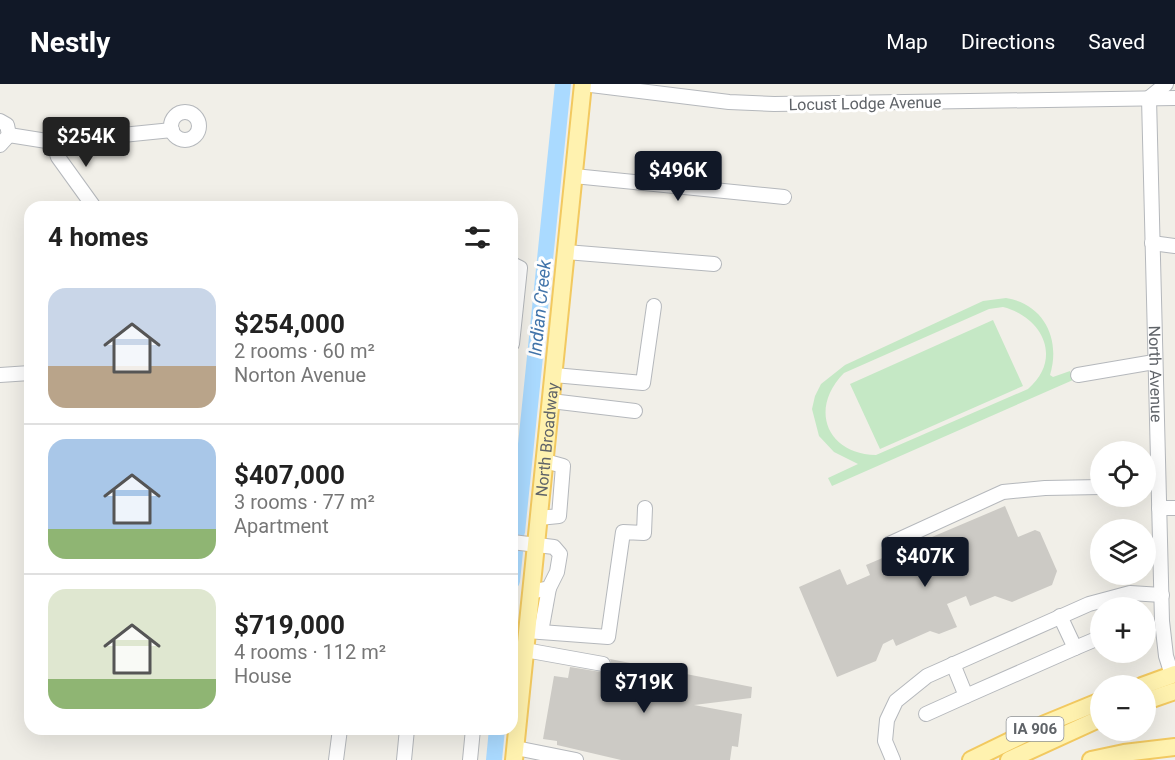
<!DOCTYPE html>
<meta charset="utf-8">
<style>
body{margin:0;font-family:Roboto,sans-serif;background:#f6f6f6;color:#222;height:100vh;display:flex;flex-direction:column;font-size:22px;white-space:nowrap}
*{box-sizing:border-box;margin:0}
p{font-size:20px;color:#767676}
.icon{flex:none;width:33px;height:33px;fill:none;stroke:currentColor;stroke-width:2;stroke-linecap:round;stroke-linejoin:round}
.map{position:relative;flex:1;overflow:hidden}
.sheet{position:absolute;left:24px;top:117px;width:494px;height:534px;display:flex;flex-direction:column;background:#fff;border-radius:18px;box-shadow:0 6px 24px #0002}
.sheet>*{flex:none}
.tools{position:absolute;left:1090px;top:357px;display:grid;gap:12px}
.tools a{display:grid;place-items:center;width:66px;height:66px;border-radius:50%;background:#fff;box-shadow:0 6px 24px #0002;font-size:30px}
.price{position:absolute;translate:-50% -51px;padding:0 14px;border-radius:6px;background:#111827;color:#fff;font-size:20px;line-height:39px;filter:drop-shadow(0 2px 3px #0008)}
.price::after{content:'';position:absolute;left:50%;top:36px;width:18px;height:14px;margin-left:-9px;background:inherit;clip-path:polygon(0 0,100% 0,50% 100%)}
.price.current{background:#222;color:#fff}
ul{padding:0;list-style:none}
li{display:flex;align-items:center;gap:18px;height:150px;padding:0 24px}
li+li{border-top:2px solid #e0e0e0}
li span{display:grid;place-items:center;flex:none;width:168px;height:120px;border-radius:18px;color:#555}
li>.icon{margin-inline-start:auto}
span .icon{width:72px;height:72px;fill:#fffc;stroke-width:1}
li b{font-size:26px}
h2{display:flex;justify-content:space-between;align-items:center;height:72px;padding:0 24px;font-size:26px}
header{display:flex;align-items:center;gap:36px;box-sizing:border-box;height:84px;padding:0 30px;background:#111827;color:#fff}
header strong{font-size:28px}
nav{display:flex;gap:33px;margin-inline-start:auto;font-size:21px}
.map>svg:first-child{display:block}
</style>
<header>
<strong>Nestly</strong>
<nav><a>Map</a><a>Directions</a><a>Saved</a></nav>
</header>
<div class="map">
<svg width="1175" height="676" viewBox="0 0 1175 676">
<rect width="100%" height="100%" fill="#f1efe8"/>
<path fill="#c5e8c5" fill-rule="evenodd" d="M1006,214c38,6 55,41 44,77l3,2 17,-6 3,9 -241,106 -4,-8 30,-14 -24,-12 -15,-16 -7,-27 3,-13 6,-12 24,-19 138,-64zM1003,223c40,10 60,52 25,82l-152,66c-50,-1 -67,-47 -32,-82l145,-64z
M993,236l30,66 -143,63 -30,-65z"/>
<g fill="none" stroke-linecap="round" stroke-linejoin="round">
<path stroke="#aadaff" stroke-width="16" d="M517,448l46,-448
M512,497l3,-29
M494,676l3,-31"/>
</g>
<path fill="#cccac5" d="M1005,422l13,31 17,-7 5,2 17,39 -5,14 -40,17 -17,-6 -25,10 -4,-10 -19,8 10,23 -18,7 -9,-3 -34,15 -3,-7 -10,5 -7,17 -39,16 -38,-90 41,-18 7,16 23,-10 -4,-10z
M610,575l142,28 -1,11 -57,7 48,9 -4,33 -6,-1 -2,14h-109l-64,-15v-4l-14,-2 11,-63 14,2 2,-11 37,6 5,-7z"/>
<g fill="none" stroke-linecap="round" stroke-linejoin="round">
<g stroke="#b5b8bc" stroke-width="16">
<g id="minor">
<path d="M583,0l146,18 45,2 401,-6"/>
<path id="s1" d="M1149,14l13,523 4,35 6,19"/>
<path d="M1149,14l17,-14"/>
<circle cx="185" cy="42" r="14"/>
<path d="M0,37l7,4 2,10 -9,10"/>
<path d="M9,51l44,7 119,-12"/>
<path d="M53,58l5,15 36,50"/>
<path d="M574,92l210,21"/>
<path d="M1152,159l23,3"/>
<path d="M566,168l148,12"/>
<path d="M512,180l8,4 -8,76"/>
<path d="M0,291l30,-2"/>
<path d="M554,291l89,8 11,-77"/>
<path d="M1078,291l76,-13"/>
<path d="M551,317l84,10"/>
<path d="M1159,424h16"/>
<path d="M539,434l20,-2 4,-50 -18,-5"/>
<path d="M512,458l42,5 6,7 -3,18 -8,16 -18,4"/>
<path d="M889,460l114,-52 42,-4 56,-1"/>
<path d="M527,547l81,6 15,-105 21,1 1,-25"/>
<path d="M541,548l8,-44"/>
<path d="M1075,564l26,-11"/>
<path d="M525,566l78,14"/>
<path d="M953,580l13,32 109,-48 -15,-32"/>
<path d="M926,630l40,-18"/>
<path d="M516,664l60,12"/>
<path d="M336,676l4,-31"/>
<path d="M404,676l3,-31"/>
<path d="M470,676l3,-31"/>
<path d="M893,676l-8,-19 2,-21 9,-19 31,-25 162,-72 41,-11 32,2"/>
</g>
</g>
<g stroke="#f2c960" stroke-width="20">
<g id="major">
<path d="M1142,602l33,-12"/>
<path d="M1146,617l29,-10"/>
<path id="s2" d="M514,676l69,-676"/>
<path d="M971,676l74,-36 56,-23"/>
<path d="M1009,676l92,-42"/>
<path d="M1091,676l33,-7 51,-6"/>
</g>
</g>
<use href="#minor" stroke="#fff" stroke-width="14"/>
<use href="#major" stroke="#fff2af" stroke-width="16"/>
</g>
<g text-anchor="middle" stroke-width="6" stroke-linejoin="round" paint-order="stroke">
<rect fill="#fff" stroke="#8f9295" stroke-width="1.5" x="1006.5" y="633" width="57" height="24" rx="4.5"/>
<g font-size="15" font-weight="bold" fill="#5f6368">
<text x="1035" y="650">IA 906</text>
</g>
<g font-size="16" fill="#5f6368" stroke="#fff">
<text transform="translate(865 19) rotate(-1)" y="6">Locust Lodge Avenue</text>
<text dy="6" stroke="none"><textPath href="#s1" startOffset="276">North Avenue</textPath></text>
<text dy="6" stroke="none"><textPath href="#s2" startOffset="322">North Broadway</textPath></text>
</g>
<g font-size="18" font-style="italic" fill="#4174aa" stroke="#fff">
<text transform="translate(540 224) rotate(-84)" y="6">Indian Creek</text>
</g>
</g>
</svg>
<div class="tools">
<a><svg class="icon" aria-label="locate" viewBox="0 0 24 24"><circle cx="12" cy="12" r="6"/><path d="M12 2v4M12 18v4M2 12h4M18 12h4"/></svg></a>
<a><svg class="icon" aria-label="layers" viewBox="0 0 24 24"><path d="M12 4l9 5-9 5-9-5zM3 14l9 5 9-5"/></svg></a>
<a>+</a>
<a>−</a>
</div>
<b class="price current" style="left:86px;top:84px">$254K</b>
<b class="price" style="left:678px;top:118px">$496K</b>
<b class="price" style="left:925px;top:504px">$407K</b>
<b class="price" style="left:644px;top:630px">$719K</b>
<section class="sheet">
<h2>4 homes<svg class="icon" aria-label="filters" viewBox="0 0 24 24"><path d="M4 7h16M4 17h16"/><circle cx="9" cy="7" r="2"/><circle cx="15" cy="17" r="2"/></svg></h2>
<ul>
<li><span style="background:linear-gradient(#c9d6e8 65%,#b9a48a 0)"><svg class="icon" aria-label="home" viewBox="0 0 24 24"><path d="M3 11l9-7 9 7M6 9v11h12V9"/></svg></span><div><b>$254,000</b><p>2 rooms · 60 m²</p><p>Norton Avenue</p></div></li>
<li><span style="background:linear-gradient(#a9c7e8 75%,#8fb573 0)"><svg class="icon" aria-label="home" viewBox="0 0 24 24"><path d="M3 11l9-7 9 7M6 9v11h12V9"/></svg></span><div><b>$407,000</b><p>3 rooms · 77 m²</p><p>Apartment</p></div></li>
<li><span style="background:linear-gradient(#dfe7d0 75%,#8fb573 0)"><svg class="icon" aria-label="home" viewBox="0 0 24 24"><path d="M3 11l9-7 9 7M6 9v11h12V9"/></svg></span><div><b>$719,000</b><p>4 rooms · 112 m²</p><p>House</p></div></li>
</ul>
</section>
</div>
